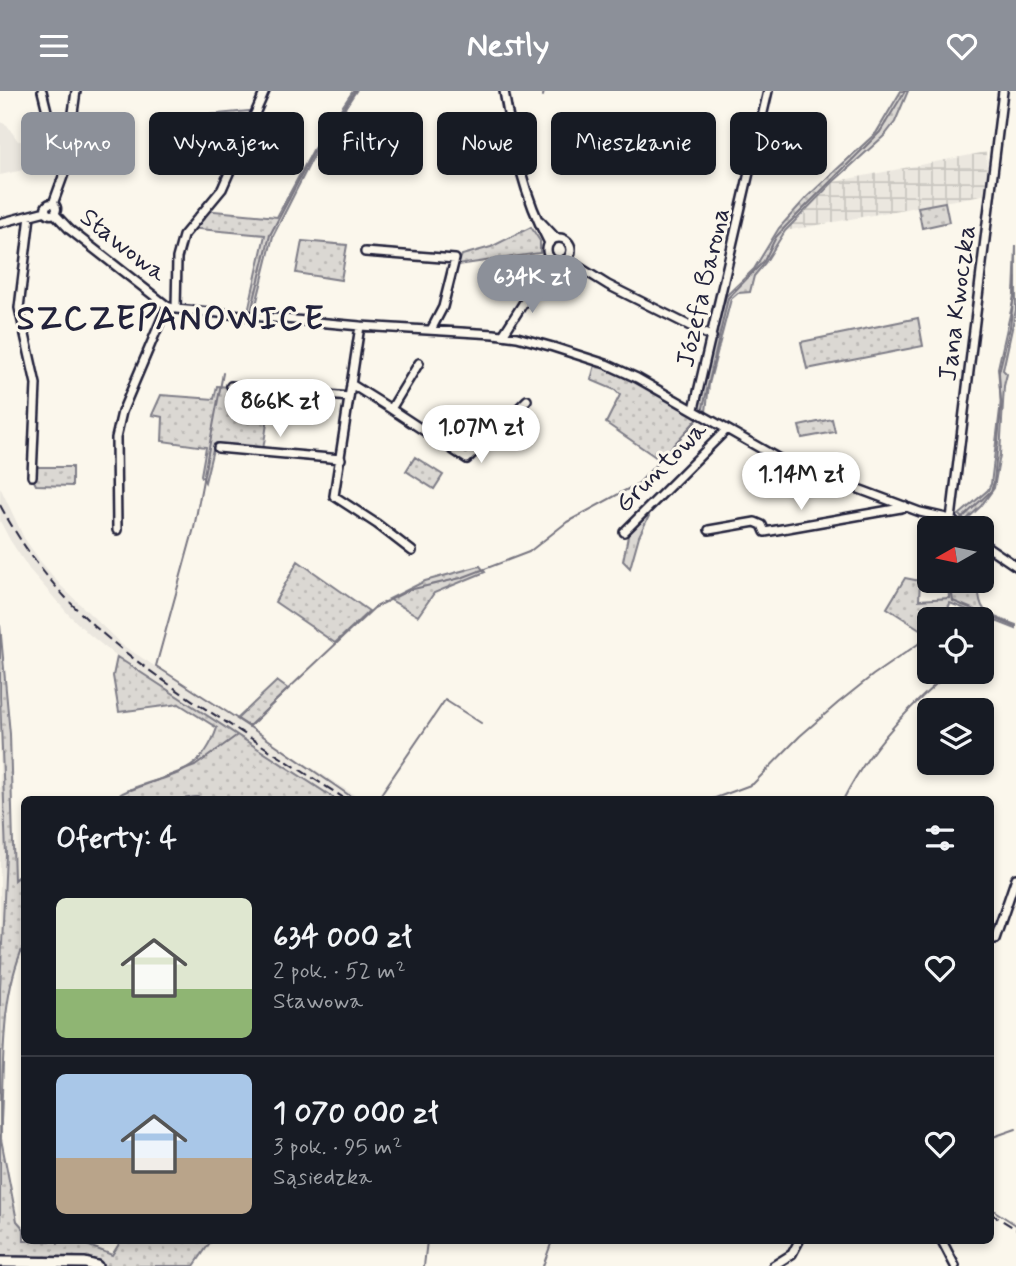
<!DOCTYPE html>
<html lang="pl">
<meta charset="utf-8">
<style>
body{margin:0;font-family:Mynerve,sans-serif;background:#242831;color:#f1f3f6;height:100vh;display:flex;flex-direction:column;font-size:26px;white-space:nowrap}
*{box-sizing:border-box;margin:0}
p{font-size:23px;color:#9ea1a6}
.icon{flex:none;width:38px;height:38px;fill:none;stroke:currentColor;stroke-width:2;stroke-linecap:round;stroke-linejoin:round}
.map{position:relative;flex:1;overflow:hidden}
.drawer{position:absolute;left:21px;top:705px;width:973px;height:448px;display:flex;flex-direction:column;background:#171b24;border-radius:10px;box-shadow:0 4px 10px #0003}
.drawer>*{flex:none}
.hud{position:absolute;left:21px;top:21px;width:975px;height:63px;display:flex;gap:14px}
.needle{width:46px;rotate:261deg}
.fabs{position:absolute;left:917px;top:425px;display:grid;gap:14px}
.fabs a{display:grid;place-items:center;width:77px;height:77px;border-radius:10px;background:#171b24;box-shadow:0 4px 10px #0003;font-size:35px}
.price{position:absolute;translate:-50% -60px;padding:0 16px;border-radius:24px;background:#fff;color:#222;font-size:23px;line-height:46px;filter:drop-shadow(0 2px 4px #0008)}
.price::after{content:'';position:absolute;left:50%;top:42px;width:21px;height:16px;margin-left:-10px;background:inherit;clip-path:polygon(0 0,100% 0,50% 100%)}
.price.on{background:#8c9099;color:#fff}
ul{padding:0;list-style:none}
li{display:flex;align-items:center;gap:21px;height:175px;padding:0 35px}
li+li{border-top:2px solid #363941}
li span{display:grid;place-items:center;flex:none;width:196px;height:140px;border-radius:10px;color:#555}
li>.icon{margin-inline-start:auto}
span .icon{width:84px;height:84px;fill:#fffc;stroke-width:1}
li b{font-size:30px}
h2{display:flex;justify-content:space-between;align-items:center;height:84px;padding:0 35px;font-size:30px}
.chip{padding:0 24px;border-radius:10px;background:#171b24;box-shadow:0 4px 10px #0003;font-size:24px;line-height:63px}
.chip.on{background:#8c9099;color:#fff}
header{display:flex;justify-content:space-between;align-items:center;height:91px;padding:0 35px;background:#8c9099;color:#fff;font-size:32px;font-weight:800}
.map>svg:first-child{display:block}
</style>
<header><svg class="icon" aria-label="menu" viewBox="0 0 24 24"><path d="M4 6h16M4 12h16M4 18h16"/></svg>Nestly<svg class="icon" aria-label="heart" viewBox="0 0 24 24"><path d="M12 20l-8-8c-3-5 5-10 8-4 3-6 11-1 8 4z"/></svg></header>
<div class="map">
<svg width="1016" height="1175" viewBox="0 0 1016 1175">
<defs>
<pattern id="industrial-grid" width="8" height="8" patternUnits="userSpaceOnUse" patternTransform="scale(1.75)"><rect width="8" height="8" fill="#ebe7df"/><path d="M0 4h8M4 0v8" fill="none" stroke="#c9c6c0"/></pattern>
<pattern id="grass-dots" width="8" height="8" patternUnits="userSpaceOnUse" patternTransform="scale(1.75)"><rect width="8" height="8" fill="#dbd8d3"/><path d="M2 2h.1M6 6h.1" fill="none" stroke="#bcb9b6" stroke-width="1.8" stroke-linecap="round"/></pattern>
</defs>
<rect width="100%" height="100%" fill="#fbf7ec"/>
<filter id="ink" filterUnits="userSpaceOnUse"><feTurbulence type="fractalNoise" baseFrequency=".0143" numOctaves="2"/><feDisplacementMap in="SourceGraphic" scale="14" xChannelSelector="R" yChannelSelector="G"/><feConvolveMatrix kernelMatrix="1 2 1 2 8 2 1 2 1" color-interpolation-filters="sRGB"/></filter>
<g filter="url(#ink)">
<path fill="#ebe7df" d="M0,31l7,3 11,16h3l2,29 -23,5z
M0,396l24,51 17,24 20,24 61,59 240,155h-25l-185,-118 -35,-25 -27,-22 -21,-20 -40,-46 -19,-29 -10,-19z
M0,606l6,157 -6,135z"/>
<path fill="url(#industrial-grid)" d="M986,61l1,42 -202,37 48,-49z"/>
<path fill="url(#grass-dots)" stroke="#7e7d87" stroke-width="2" d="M353,0h3l-43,66 -40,79 -20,81 -6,-1 18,-81 -77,-7 16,-18 73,7 36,-67z
M901,0h7l-13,31 -10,13 -52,47 -48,49 -20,32 -11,13 -4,16 -12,1 -7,6 -22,85 -3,28 -12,-2 5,8 -39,42 -54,-37 14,-28 -5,-5 -24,-10 5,-19 97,48 33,-113 28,-27 25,-41 28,-31 69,-64z
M249,20l7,2 -22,44 -81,7 -2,-20 27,-4 -2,-22z
M945,111l4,20 -27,6 -4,-21z
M531,136l9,14v12l-82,12 4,-10 29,-8z
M302,150l45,4 -6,35 -45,-7z
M1016,155v64l-13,60 4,4 -3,12 -4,69 -6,33 -13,18 -16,15 -6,-6 29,-25 3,-6 10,-83 -3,-33 16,-71z
M918,227l5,28 -116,23 -6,-27z
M217,295l55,4 -9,60 -49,-5 -9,37 -4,-7 5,-28 -44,-6 1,-24 -11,-2 9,-20 53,4z
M832,328l3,13 -33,6 -3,-12z
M415,366l28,18 -9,14 -28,-18z
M32,376h40v19l-36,-1 -4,-8z
M644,420l5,5 -10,20 -9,32 -7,-7 5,-25 -4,-5z
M298,470l71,50 -34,32 -60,-41z
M480,475l5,6 -51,21 -16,23 -29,-17 36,-18z
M905,487l15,3 -1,19 30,-2 -1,-17h31c-2,33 8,33 37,44v4l-66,-26 -5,16h-16v16l-42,-27z
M0,534l10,109 4,146 10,-9v74c-24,52 -20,119 -23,176v18l16,82 7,8v12h53l35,14 9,-14h90l-17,25h-194v-277l6,-135 -6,-157z
M117,566l220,143h-132l-8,-3 -22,3h-64c43,-30 85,-11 106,-72l-38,-24 -60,8 -6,-36z
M277,590l11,8 -39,38 -12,-8z"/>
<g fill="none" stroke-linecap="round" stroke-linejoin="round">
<path stroke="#787681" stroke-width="2" d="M543,5l1,-5
M251,221l19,-77 44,-84 41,-60
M223,282l-29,155 -38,138 91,59h3l124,-117 35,-18 52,-12 68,-26 38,-30 72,-39 60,-66
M702,321l26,-114 36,-37 12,-24 10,-11 94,-94 25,-41
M959,430l32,-30 3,-9 7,-73 -2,-37 11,-45 6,-49
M950,490l3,20 63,26
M247,634l109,75
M131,699l64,-24 41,-30
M176,709l21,-3 8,3
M377,709l68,-100 36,23
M710,709l43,-16 47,-48 38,-33 35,-28 51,-35 5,5
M843,709c25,-50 64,-92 107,-128
M990,1047l26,-9
M990,1117l26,17
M58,1153v-3
M424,1175l3,-25
M543,1175l9,-25"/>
<g stroke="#22223b" stroke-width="12">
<path id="minor" d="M42,0l12,48
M504,0c9,53 19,104 45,152
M45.5 118a5.5 5.5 0 1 1 11 0a5.5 5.5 0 1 1-11 0Z
M53,113l12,-33 11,-80
M55,123l15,16 97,76 9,3 184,17 134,8 23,3 36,10 53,17 31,14 144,82 139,52 31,7 10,10
M30,125l-11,92 17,76 -4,92
M540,130l16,17
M0,132l46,-12
M547 159a12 12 0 1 1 24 0a12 12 0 1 1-24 0Z
M365,161l90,7 -12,48 -12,23
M566,168l42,26 104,52
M539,188l17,-18
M176,218l1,-51 6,-22 39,-47 43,-98
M360,235l-26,170 43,28 35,27
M503,244l35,-55 11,-24
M351,293l40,25 28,-46
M231,295l118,11
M391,318l76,50 60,-59
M694,318l74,-318
M218,357l123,11
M951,428l52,-428
M117,439l-1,-92 6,-26 45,-106
M709,439l46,-8 7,3 3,7 136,-24 4,-2
M624,441l102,-102
M982,452l34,23
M995,848l21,-61
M942,1150l13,25
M773,1175l19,-12 7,-13"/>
</g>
<g stroke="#22223b" stroke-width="14">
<path id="major" d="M0,1171l85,1 12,3"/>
</g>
<use href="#minor" stroke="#fbf7ec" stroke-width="7"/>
<use href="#major" stroke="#fbf7ec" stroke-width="9"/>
<path stroke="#22223b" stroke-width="2" stroke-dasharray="10 5" stroke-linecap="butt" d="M0,414c54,101 127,153 221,214 42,27 84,54 126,81
M990,1122l26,16"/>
</g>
</g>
<g text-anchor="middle" stroke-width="6" stroke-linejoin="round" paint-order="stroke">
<g font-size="26" fill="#22223b" stroke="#fbf7ec">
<text transform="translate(124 153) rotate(38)" y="9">Stawowa</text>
<text transform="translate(702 196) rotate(-77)" y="9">Józefa Barona</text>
<text transform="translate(956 212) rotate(-83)" y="9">Jana Kwoczka</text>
<text transform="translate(660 375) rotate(-45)" y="9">Gruntowa</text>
</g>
<g font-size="33" font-weight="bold" letter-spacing="2" fill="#22223b" stroke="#fbf7ec">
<text x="171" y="238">SZCZEPANOWICE</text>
</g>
</g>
</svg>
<div class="fabs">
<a><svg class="needle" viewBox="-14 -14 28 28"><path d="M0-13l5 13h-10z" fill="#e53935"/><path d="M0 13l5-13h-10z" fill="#9ea1a6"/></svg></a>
<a><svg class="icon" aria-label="locate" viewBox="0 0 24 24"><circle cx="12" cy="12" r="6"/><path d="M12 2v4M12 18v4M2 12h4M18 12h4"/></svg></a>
<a><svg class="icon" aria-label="layers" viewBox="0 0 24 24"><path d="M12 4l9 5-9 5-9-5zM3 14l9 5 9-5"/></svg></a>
</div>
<b class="price on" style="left:532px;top:224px">634K zł</b>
<b class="price" style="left:280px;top:348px">866K zł</b>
<b class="price" style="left:481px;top:374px">1.07M zł</b>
<b class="price" style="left:801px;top:421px">1.14M zł</b>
<div class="hud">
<a class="chip on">Kupno</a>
<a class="chip">Wynajem</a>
<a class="chip">Filtry</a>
<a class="chip">Nowe</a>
<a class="chip">Mieszkanie</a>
<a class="chip">Dom</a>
</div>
<section class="drawer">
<h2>Oferty: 4<svg class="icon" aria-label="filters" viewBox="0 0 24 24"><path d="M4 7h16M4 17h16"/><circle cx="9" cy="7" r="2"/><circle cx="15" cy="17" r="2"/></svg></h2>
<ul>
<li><span style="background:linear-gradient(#dfe7d0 65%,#8fb573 0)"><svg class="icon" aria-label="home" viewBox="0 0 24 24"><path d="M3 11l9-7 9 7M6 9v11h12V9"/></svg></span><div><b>634 000 zł</b><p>2 pok. · 52 m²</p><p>Stawowa</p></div><svg class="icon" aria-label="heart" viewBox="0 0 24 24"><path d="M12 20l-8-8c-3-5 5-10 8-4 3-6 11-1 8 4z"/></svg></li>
<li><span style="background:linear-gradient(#a9c7e8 60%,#b9a48a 0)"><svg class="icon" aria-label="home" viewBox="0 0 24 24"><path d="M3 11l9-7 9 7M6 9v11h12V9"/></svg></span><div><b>1 070 000 zł</b><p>3 pok. · 95 m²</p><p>Sąsiedzka</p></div><svg class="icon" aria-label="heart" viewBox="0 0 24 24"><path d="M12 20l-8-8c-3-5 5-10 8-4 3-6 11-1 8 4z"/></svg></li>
</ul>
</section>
</div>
